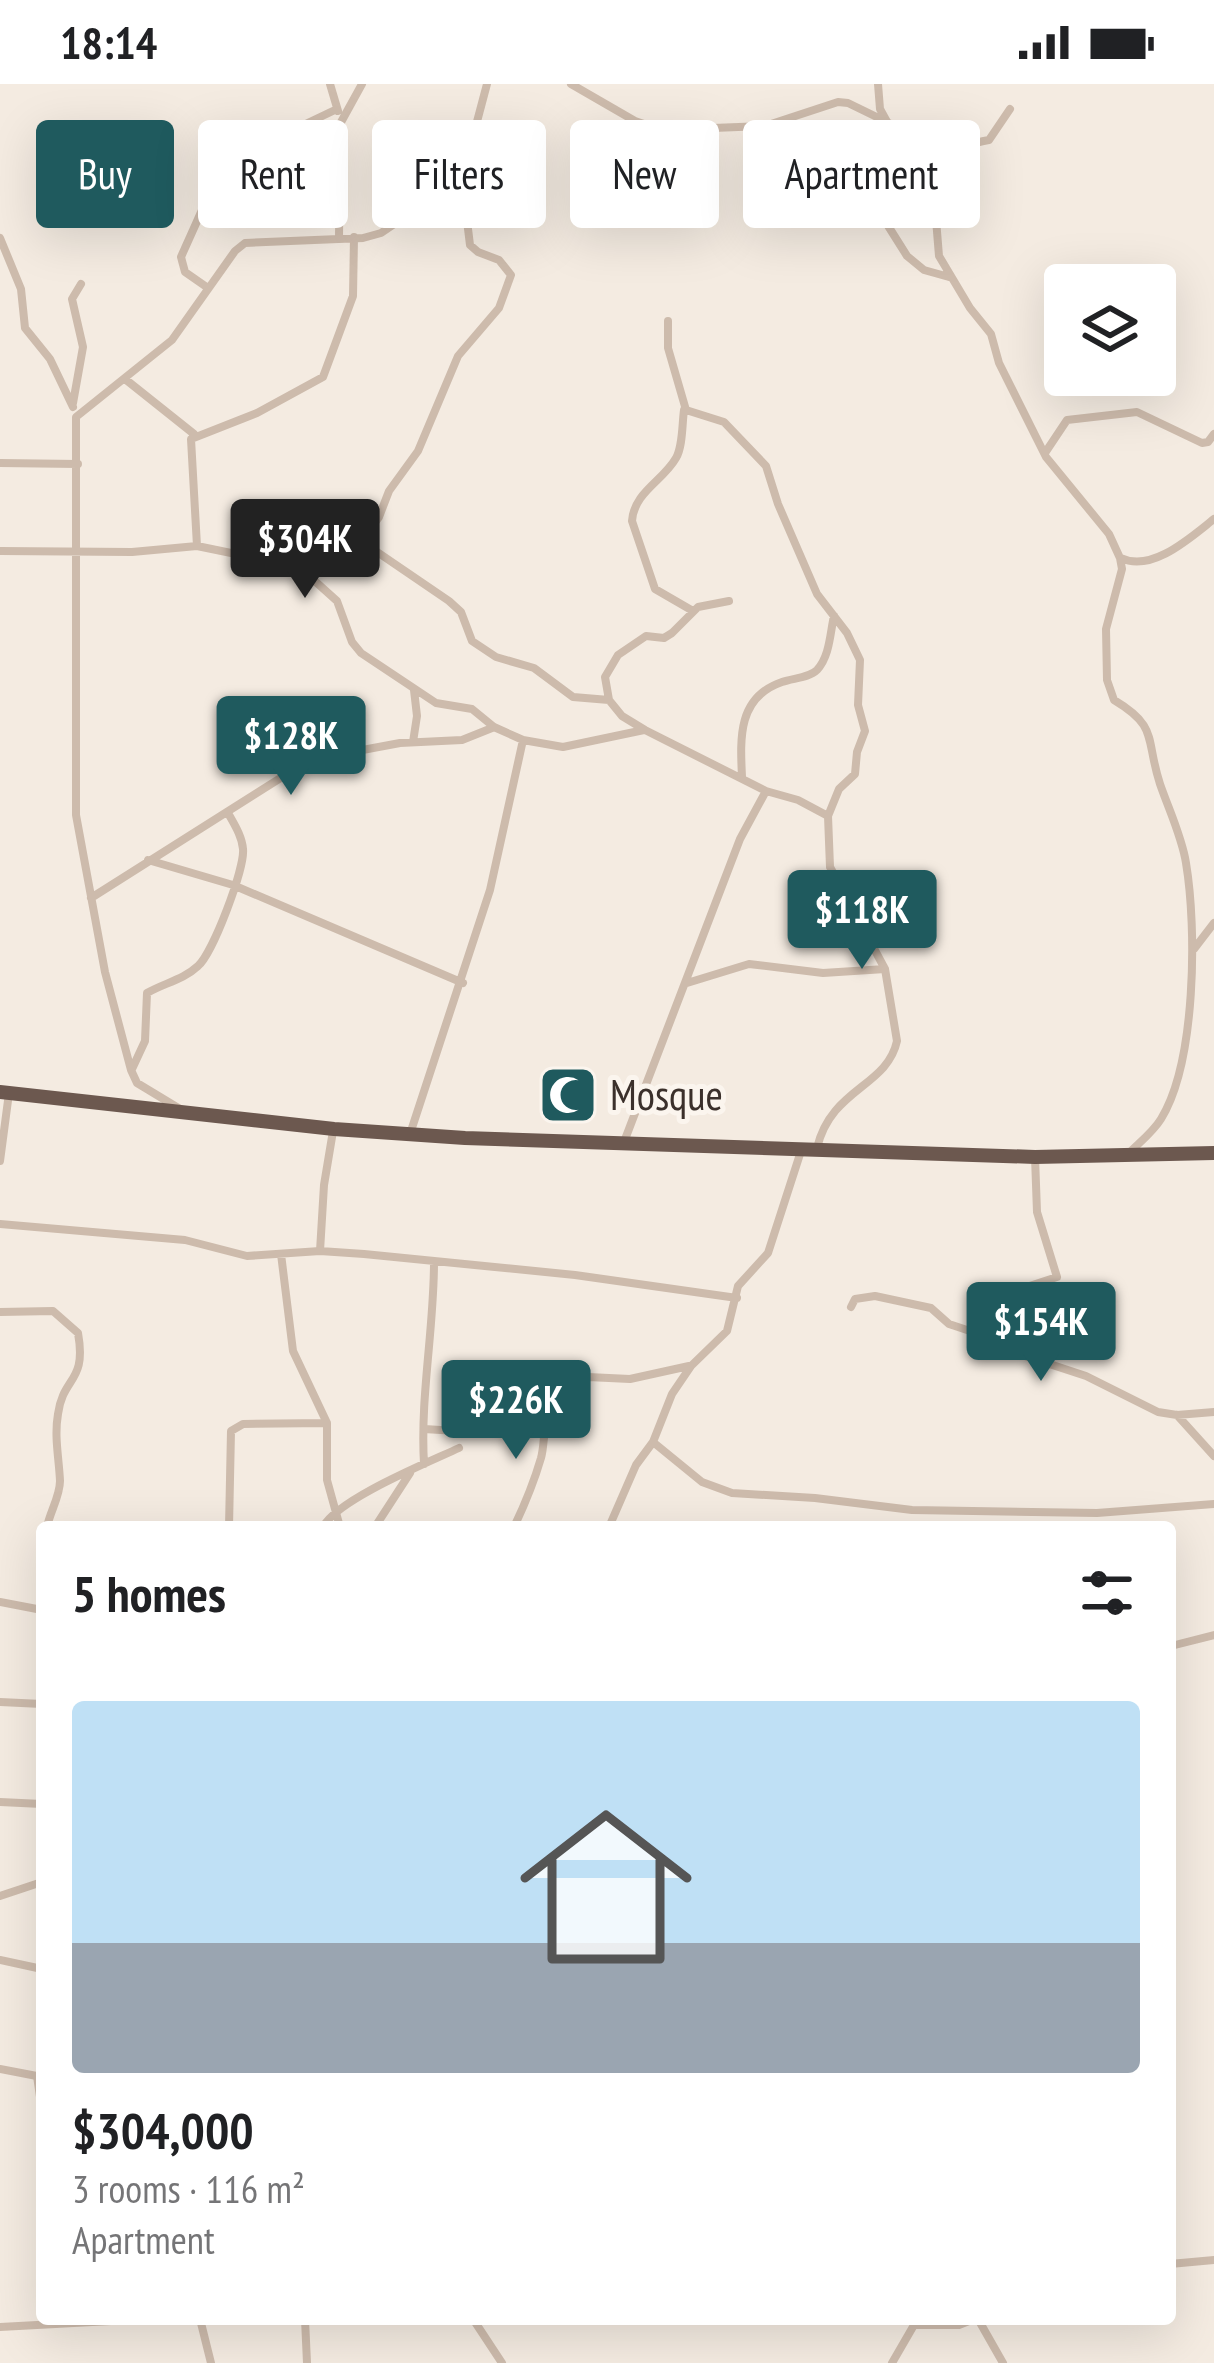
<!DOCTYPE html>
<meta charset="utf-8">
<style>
body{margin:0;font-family:"PT Sans Narrow",sans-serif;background:#f6f6f6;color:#202124;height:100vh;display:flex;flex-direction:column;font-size:45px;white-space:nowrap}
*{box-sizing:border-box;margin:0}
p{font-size:39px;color:#757577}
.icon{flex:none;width:66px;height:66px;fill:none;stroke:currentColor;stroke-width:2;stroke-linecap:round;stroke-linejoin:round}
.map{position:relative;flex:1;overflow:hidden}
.sheet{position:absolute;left:36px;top:1437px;width:1140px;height:804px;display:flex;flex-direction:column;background:#fff;border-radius:12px;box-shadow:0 12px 48px #0002}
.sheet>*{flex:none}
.guide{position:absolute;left:36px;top:36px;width:1143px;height:108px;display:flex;gap:24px}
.buttons{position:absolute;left:1044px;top:180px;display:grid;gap:24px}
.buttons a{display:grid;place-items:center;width:132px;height:132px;border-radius:12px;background:#fff;box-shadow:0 12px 48px #0002;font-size:60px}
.price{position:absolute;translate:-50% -102px;padding:0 27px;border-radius:12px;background:#1f5a5e;color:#fff;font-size:39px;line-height:78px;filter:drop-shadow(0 3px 6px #0008)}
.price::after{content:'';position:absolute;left:50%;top:72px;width:36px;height:27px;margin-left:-18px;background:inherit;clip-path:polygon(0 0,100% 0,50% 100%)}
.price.current{background:#222;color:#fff}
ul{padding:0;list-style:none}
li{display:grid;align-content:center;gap:24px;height:636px;padding:0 36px}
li+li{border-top:3px solid #e0e0e0}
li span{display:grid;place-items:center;height:372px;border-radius:12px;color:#555}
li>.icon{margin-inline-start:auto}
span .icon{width:216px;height:216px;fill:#fffc;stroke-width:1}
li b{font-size:51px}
h2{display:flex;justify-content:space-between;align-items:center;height:144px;padding:0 36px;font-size:51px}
.pill{padding:0 42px;border-radius:12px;background:#fff;box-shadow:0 12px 48px #0002;font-size:42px;line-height:108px}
.pill.current{background:#1f5a5e;color:#fff}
.status{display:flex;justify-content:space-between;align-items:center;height:84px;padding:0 60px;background:#fff;direction:ltr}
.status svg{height:33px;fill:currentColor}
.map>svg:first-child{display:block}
</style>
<div class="status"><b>18:14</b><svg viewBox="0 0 49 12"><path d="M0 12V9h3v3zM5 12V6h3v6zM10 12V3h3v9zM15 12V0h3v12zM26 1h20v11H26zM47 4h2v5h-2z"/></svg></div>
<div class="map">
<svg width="1214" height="2279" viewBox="0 0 1214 2279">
<rect width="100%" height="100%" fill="#f4ebe1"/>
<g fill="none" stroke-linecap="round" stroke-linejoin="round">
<path stroke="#cdbbac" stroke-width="8" d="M330,0l8,27
M571,0l64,37 27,9 103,-4 73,-24 10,1 41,20
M878,0l2,25 28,51c27,2 53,-16 81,-20l21,-31
M934,74l-14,27 2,9 13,13 4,49 31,52 21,26 8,29 47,94 63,77 11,24 2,11 -16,60 1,51 7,20c45,27 31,38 46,84 9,26 22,53 26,79 11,66 10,199 -25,256 -8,13 -21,23 -32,34
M908,76l-24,35 1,26 22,35 17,14 25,7
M0,154l21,51 4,39 25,31 23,48
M339,155l1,-115 22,-40
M208,204l-23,-16 -4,-15 30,-67 13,-18 25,-21 88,-42
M668,237v27l18,62 38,12 42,44 12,38 39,90 30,39 13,27 -2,45 7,26 -8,21 -2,22 -16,15 -11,27
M125,295l69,55
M73,319l10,-56 -11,-48 9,-15
M684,326c-2,14 -1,36 -8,48 -13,23 -42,34 -44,63l23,68 38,22
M1045,369l22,-33 70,-8 65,31 6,-1 6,-8
M0,379l78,1
M361,457l88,60 12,11 11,29 24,16 38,11 39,29 36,3
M197,462l-6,-107 66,-26 66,-36 30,-81 1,-59
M0,467l132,1 65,-6 87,18 23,10 30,27 15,41 9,11 75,50 36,6 22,18 29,13 40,7 81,-17
M1121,474c31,15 70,-21 93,-39
M307,490l54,-33 18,-24 10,-26 29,-40 40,-95 41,-48 12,-33 -12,-15 -21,-8 -8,-7 -8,-65
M729,517l-31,6 -26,26 -8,5 -18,-2 -28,19 -13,22 4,23 13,16 23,14 121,61 32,9 30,16 2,51 55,102 12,72c-10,46 -66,47 -80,107
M413,658l4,-26 -3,-26
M742,693c-2,-40 -4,-80 40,-95 11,-4 27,-4 35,-12 13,-14 13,-37 17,-54
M148,776l85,25 230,98
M91,814l218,-138 91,-17 62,-3 30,-12
M1194,865l20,-26
M687,899l62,-19 74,9 62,-4
M132,985l13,-28 2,-48c17,-10 36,-13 51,-27 15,-13 47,-98 45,-117 -1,-13 -9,-25 -15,-36
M180,1025l-43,-26 -6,-13 -26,-98 -29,-157v-398l96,-77 63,-89 10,-8 118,-5 18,-5 81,-55 25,-94
M410,1050l80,-244 33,-150
M624,1058l116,-303 26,-48
M0,1077l9,-68
M0,1140l185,16 62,16 73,-5 44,3 211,21 162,23
M320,1167l4,-66 9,-54
M281,1170l12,97 34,72v57l13,47
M851,1223l4,-8 20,-3 56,12 18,16 30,10 34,18 73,24 72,36 19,3 37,-3
M0,1228l53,-1 25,22c9,50 -15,43 -20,81 -4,23 1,44 2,67 0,15 -10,31 -13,46
M969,1246l33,-35 55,-18 -20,-65 -2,-55
M1177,1331l37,41
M424,1345l50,3 34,-13 42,-3 13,-13 11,-22 14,-4 42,2 59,-13
M653,1358l49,40 30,11 83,5 97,12 185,3 117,-9
M424,1380c-4,-68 10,-134 10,-202
M229,1443l2,-96 12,-7 84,-1
M323,1443c15,-28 104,-64 136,-79
M375,1443l35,-54
M514,1443c11,-23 20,-45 27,-69 4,-15 1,-27 9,-41
M609,1443l27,-62 17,-23 19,-48 19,-28 36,-35 11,-45 30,-33 33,-102
M0,1518l42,8
M1175,1561l39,-10
M0,1618l42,2
M0,1718l42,2
M0,1812l42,-14
M0,1876l42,9
M0,1985l42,8
M37,1992l5,35
M1170,2180l44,-4
M200,2235l11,44
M305,2235l2,44
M473,2235l29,44
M978,2235l25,44
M0,2243l148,-8
M892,2279l22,-38h45l15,-6"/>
<path stroke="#6c584f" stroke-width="14" d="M0,1008l334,37 131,9 570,19 179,-4"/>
</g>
<defs>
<g id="mosque-square" transform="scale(3)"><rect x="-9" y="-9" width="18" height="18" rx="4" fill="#1f5a5e" stroke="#fbf5ee"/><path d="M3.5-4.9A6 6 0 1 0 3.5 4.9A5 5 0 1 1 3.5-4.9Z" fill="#fff"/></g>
</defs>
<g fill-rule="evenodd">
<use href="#mosque-square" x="568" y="1011"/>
</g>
<g text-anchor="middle" stroke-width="10" stroke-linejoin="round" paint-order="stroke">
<g font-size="42" fill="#3b302b" stroke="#fbf5ee" text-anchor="start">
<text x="610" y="1026">Mosque</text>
</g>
</g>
</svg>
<div class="buttons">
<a><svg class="icon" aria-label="layers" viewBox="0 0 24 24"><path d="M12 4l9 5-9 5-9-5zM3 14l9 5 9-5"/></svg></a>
</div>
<b class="price current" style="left:305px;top:517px">$304K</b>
<b class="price" style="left:291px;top:714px">$128K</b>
<b class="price" style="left:862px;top:888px">$118K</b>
<b class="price" style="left:1041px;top:1300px">$154K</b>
<b class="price" style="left:516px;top:1378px">$226K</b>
<div class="guide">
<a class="pill current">Buy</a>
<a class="pill">Rent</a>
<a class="pill">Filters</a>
<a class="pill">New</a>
<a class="pill">Apartment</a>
</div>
<section class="sheet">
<h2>5 homes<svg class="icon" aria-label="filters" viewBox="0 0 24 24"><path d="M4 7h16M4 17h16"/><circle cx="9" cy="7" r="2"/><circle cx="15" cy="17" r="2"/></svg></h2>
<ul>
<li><span style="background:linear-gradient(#bfe0f5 65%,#9aa5b1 0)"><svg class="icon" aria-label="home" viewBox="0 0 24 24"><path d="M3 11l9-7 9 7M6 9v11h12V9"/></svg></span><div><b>$304,000</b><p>3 rooms · 116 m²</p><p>Apartment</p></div></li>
</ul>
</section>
</div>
